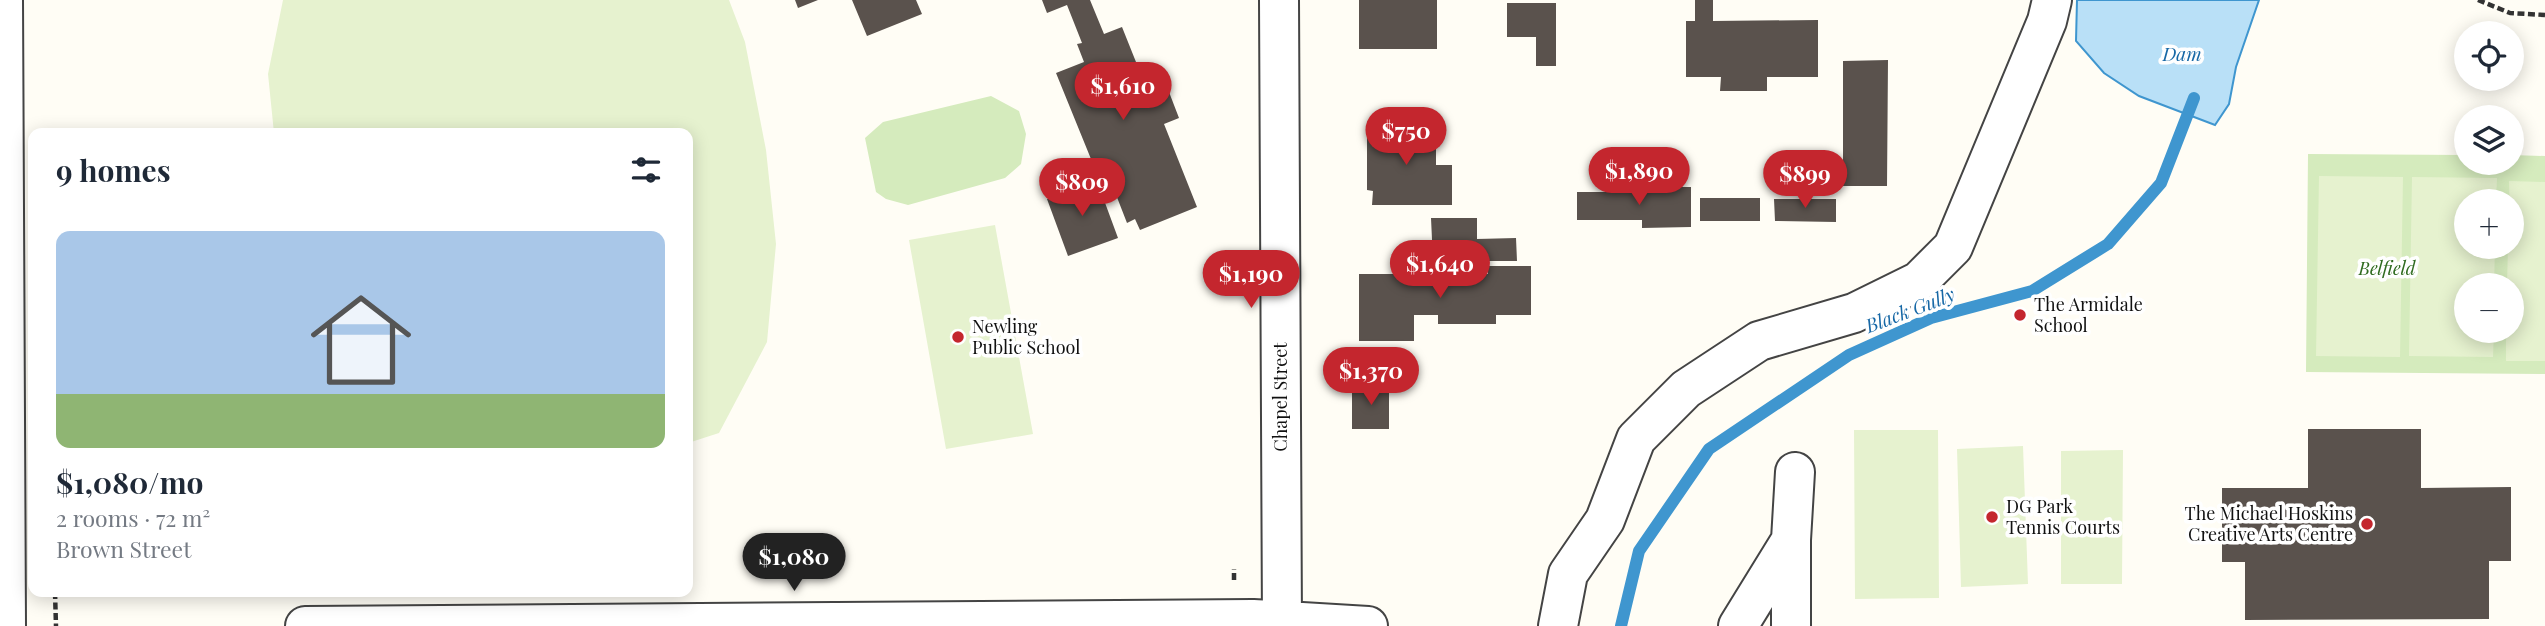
<!DOCTYPE html>
<meta charset="utf-8">
<style>
body{margin:0;font-family:"Playfair Display",serif;background:#f2f2f3;color:#1f2937;height:100vh;display:flex;flex-direction:column;font-size:26px;white-space:nowrap}
*{box-sizing:border-box;margin:0}
p{font-size:23px;color:#747a83}
.icon{flex:none;width:38px;height:38px;fill:none;stroke:currentColor;stroke-width:2;stroke-linecap:round;stroke-linejoin:round}
.map{position:relative;flex:1;overflow:hidden}
.details{position:absolute;left:28px;top:128px;width:665px;height:469px;display:flex;flex-direction:column;background:#fff;border-radius:14px;box-shadow:0 4px 18px #0003}
.details>*{flex:none}
.buttons{position:absolute;left:2454px;top:21px;display:grid;gap:14px}
.buttons a{display:grid;place-items:center;width:70px;height:70px;border-radius:50%;background:#fff;box-shadow:0 4px 18px #0003;font-size:35px}
.price{position:absolute;translate:-50% -60px;padding:0 16px;border-radius:24px;background:#c4262e;color:#fff;font-size:23px;line-height:46px;filter:drop-shadow(0 2px 4px #0008)}
.price::after{content:'';position:absolute;left:50%;top:42px;width:21px;height:16px;margin-left:-10px;background:inherit;clip-path:polygon(0 0,100% 0,50% 100%)}
.price.on{background:#222;color:#fff}
ul{padding:0;list-style:none}
li{display:grid;align-content:center;gap:14px;height:371px;padding:0 28px}
li+li{border-top:2px solid #e0e1e3}
li span{display:grid;place-items:center;height:217px;border-radius:14px;color:#555}
li>.icon{margin-inline-start:auto}
span .icon{width:126px;height:126px;fill:#fffc;stroke-width:1}
li b{font-size:30px}
h2{display:flex;justify-content:space-between;align-items:center;height:84px;padding:0 28px;font-size:30px}
.map>svg:first-child{display:block}
</style>
<div class="map">
<svg width="2545" height="626" viewBox="0 0 2545 626">
<rect width="100%" height="100%" fill="#fffdf5"/>
<path fill="#d5ebbd" fill-rule="evenodd" d="M991,96l28,15 7,23 -5,30 -16,14 -97,27 -22,-6 -10,-7 -11,-54 18,-16z
M2308,154l158,1v8h45v-8l34,1v218l-239,-2zM2466,201h45v46h-45zM2466,285h45v46h-45z"/>
<path fill="#e6f2cf" d="M283,0h446l16,42 21,108 10,94 -9,98 -48,91 -31,10v-310h-414l-6,-59z
M2319,176l84,1 -3,180 -84,-1z
M2412,177l85,1 -1,23h-30v46h29l-1,38h-28v46h28l-1,26 -84,-1z
M2509,181l36,1v179h-39v-30h5v-46h-4l1,-38h3z
M995,225l38,209 -87,15 -37,-209z
M1854,430h84l1,168 -84,1z
M2023,446l5,138 -67,3 -4,-138z
M2123,450l-1,134h-61v-133z"/>
<path fill="#b9e0f7" stroke="#3f96cf" stroke-width="2" d="M2077,0h182l-23,67 -7,37 -14,21 -76,-29 -35,-23 -28,-32z"/>
<g fill="none" stroke-linecap="round" stroke-linejoin="round">
<path stroke="#3f96cf" stroke-width="12" d="M1621,626l18,-75 70,-102 140,-94 82,-37 101,-27 76,-47 53,-61 33,-85"/>
</g>
<path fill="#5a524d" d="M795,0h23l-20,8z
M852,0h64l6,14 -55,22z
M1042,0h48l14,34 18,-7 20,50 3,-1 9,22 15,-6 10,26 -15,6 33,83 -57,23 -5,-11 -8,4 -14,-36 -9,4 -48,-118 28,-11 -7,-18 5,-1 -15,-38 -20,8z
M1359,0h78v49h-78z
M1695,0h18v21l105,-1v57h-51v14h-47l1,-14h-35v-56h9z
M1507,3h49v63h-20v-29h-29z
M1888,60l-1,126h-44v-125z
M1436,125v40h16v40h-80l1,-14 -6,-1v-64z
M1097,181l21,57 -50,18 -21,-57z
M1642,187h49v40l-49,1v-8h-65v-28h64z
M1700,198h60v23h-60z
M1774,199h62v23l-61,-1z
M1431,218h46v21l39,-1 1,23h-84z
M1488,266h43v49h-35v9h-58v-9h-24v26h-55v-67h129z
M1389,385v44h-37v-43z
M2308,429h113v59l90,-1v74h-22v58l-244,1v-58h-23v-74h86z"/>
<g fill="none" stroke-linecap="round" stroke-linejoin="round">
<g stroke="#444" stroke-width="42">
<path id="minor" d="M3,0l3,626
M1279,0l3,626
M305,626l948,-7 115,7
M1558,626l10,-52 37,-54 31,-81 50,-50 73,-48 95,-28 65,-32 34,-34 94,-226 5,-21
M1738,626l53,-86
M1791,626v-86l4,-68"/>
</g>
<path stroke="#333" stroke-width="4.5" stroke-dasharray="7 3.5" stroke-linecap="butt" d="M2478,0l32,13 35,2
M1234,580v-11
M55,592l1,34"/>
<use href="#minor" stroke="#fff" stroke-width="38"/>
</g>
<g fill="#c4262e" stroke="#fff" stroke-width="2.5">
<circle cx="2020" cy="315" r="7"/>
<circle cx="958" cy="337" r="7"/>
<circle cx="1992" cy="517" r="7"/>
<circle cx="2367" cy="524" r="7"/>
</g>
<g text-anchor="middle" stroke-width="7" stroke-linejoin="round" paint-order="stroke">
<g font-size="18" font-style="italic" fill="#2f6b1f" stroke="#fff">
<text x="2387" y="275">Belfield</text>
</g>
<g font-size="18" fill="#111" stroke="#fff" text-anchor="start">
<text x="2034" y="311">The Armidale<tspan x="2034" dy="21">School</tspan></text>
<text x="972" y="333">Newling<tspan x="972" dy="21">Public School</tspan></text>
<text x="2006" y="513">DG Park<tspan x="2006" dy="21">Tennis Courts</tspan></text>
<text x="2353" y="520" text-anchor="end">The Michael Hoskins<tspan x="2353" dy="21">Creative Arts Centre</tspan></text>
</g>
<g font-size="18" fill="#111" stroke="#fff">
<text transform="translate(1281 397) rotate(-90)" y="6">Chapel Street</text>
</g>
<g font-size="19" font-style="italic" fill="#1768a6" stroke="#fff">
<text x="2182" y="61">Dam</text>
<text transform="translate(1910 310) rotate(-21)" y="7">Black Gully</text>
</g>
</g>
</svg>
<div class="buttons">
<a><svg class="icon" aria-label="locate" viewBox="0 0 24 24"><circle cx="12" cy="12" r="6"/><path d="M12 2v4M12 18v4M2 12h4M18 12h4"/></svg></a>
<a><svg class="icon" aria-label="layers" viewBox="0 0 24 24"><path d="M12 4l9 5-9 5-9-5zM3 14l9 5 9-5"/></svg></a>
<a>+</a>
<a>−</a>
</div>
<b class="price" style="left:1123px;top:122px">$1,610</b>
<b class="price" style="left:1406px;top:167px">$750</b>
<b class="price" style="left:1639px;top:207px">$1,890</b>
<b class="price" style="left:1805px;top:210px">$899</b>
<b class="price" style="left:1082px;top:218px">$809</b>
<b class="price" style="left:1440px;top:300px">$1,640</b>
<b class="price" style="left:1251px;top:310px">$1,190</b>
<b class="price" style="left:1371px;top:407px">$1,370</b>
<b class="price on" style="left:794px;top:593px">$1,080</b>
<section class="details">
<h2>9 homes<svg class="icon" aria-label="filters" viewBox="0 0 24 24"><path d="M4 7h16M4 17h16"/><circle cx="9" cy="7" r="2"/><circle cx="15" cy="17" r="2"/></svg></h2>
<ul>
<li><span style="background:linear-gradient(#a9c7e8 75%,#8fb573 0)"><svg class="icon" aria-label="home" viewBox="0 0 24 24"><path d="M3 11l9-7 9 7M6 9v11h12V9"/></svg></span><div><b>$1,080/mo</b><p>2 rooms · 72 m²</p><p>Brown Street</p></div></li>
</ul>
</section>
</div>
